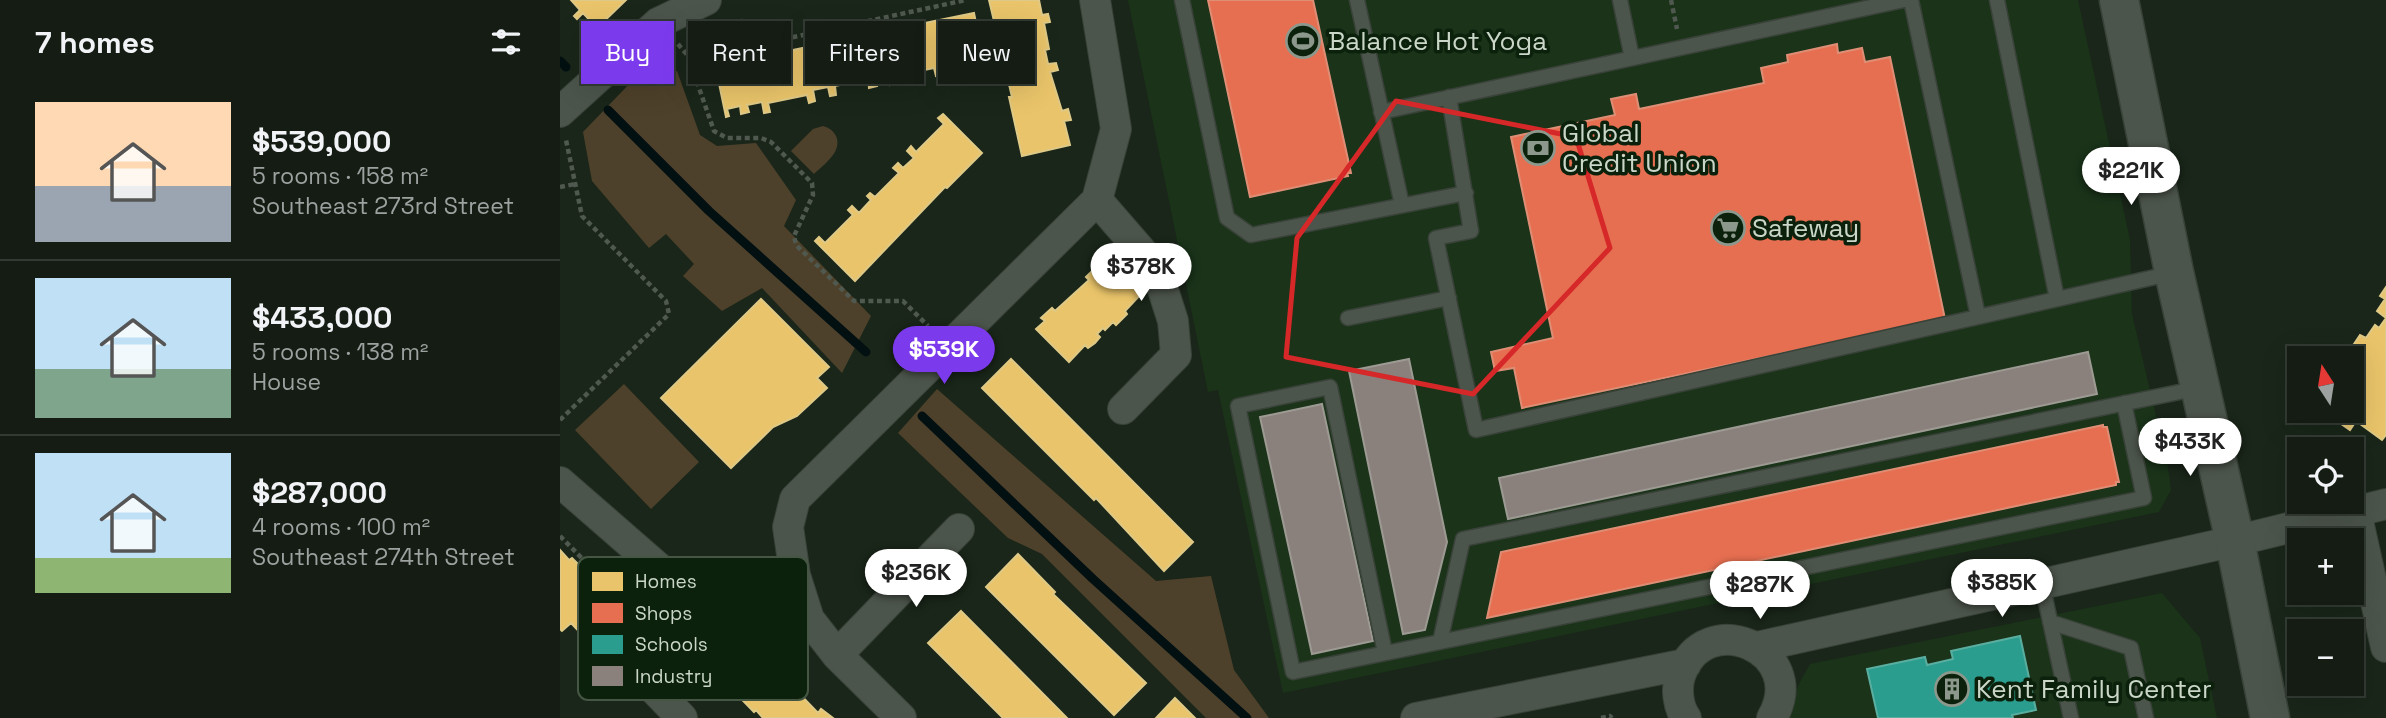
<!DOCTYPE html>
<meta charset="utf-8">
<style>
body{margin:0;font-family:"Space Grotesk",sans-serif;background:#212921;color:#f1f3f6;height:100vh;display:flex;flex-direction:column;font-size:26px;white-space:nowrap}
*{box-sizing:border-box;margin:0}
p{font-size:23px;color:#9da1a0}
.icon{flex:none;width:38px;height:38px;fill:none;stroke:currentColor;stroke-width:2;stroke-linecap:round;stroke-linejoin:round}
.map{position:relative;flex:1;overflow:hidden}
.sheet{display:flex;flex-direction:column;background:#141c13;width:560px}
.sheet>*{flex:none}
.hud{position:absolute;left:21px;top:21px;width:665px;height:63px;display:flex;gap:14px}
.needle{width:46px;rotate:348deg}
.buttons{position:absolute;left:1727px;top:346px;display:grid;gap:14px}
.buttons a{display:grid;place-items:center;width:77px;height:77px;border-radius:0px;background:#141c13;box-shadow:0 7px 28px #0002,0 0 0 2px #333a33;font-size:35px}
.price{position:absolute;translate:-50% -60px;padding:0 16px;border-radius:24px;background:#fff;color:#222;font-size:23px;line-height:46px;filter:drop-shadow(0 2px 4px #0008)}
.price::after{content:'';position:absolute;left:50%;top:42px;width:21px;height:16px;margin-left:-10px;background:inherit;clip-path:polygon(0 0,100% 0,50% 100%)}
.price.selected{background:#7c3aed;color:#fff}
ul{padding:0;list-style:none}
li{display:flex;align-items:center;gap:21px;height:175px;padding:0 35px}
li+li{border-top:2px solid #333a33}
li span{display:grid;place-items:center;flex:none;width:196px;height:140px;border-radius:0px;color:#555}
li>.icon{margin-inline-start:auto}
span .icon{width:84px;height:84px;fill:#fffc;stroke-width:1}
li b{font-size:30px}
h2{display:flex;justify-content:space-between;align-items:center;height:84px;padding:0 35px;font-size:30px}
.tag{padding:0 24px;border-radius:0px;background:#141c13;box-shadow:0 7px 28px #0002,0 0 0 2px #333a33;font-size:24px;line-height:63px}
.tag.selected{background:#7c3aed;color:#fff}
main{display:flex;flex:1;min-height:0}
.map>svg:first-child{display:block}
</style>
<main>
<section class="sheet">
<h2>7 homes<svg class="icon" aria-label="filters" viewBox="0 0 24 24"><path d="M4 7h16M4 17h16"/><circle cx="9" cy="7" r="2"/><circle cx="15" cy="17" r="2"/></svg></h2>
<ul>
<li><span style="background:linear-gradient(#ffd9b3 60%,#9aa5b1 0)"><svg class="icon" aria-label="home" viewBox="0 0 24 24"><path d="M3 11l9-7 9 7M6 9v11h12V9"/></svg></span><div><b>$539,000</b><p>5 rooms · 158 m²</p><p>Southeast 273rd Street</p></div></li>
<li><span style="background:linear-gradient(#bfe0f5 65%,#7fa58c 0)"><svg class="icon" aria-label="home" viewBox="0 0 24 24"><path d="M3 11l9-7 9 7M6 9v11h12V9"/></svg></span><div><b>$433,000</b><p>5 rooms · 138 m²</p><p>House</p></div></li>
<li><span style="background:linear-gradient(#bfe0f5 75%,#8fb573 0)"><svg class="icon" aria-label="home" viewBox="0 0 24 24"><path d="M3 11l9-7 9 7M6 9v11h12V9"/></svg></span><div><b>$287,000</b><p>4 rooms · 100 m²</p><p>Southeast 274th Street</p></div></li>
</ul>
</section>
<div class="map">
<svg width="1826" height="718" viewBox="0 0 1826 718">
<rect width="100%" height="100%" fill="#1a2619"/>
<path fill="#1a3319" d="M568,0h950l52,240 2,74 36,153 3,23 -12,22 -876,181 -65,-303 -10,2z
M1602,593l38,45 17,80h-431l14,-36 10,-18z"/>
<path fill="#4e412b" d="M117,71l23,64 17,11 39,-3 40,57 -12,26 87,90 -29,57 -80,-85 -40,23 -39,-35 11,-12 -28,-30 -17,14 -57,-67 -9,-49 50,-52z
M263,126c6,2 10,4 13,10 7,16 -13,29 -22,38l-23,-23 22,-22z
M64,384l75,78 -48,47 -76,-79z
M377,389l219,192 55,-5 23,94 35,48h-63l-164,-164 -34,-16 -110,-105z"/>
<path fill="#e9c46a" stroke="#dfc986" stroke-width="2" d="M11,0h55l-29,28 -14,-15 -6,6 -3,-3 6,-6z
M429,0h50l3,15 6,-1 2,8 -6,1 5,26 -4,1 3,14 8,-1 2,7 -8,2 12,39 6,-2 3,11 -7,1 6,24 -48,11 -13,-59h3z
M414,13l10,50 -8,2 -2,-9 -13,3 2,9 -7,2 -2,-10 -15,3 3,12 -6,1 -2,-8 -39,8 1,8 -6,1 -2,-10 -13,3 2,8 -8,2 -1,-9 -33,7 1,9 -6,1 -2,-9 -15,3 2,11 -6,2 -2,-8 -39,8 2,9 -6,1 -2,-11 -15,3 2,7 -8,2 -1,-8 -13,3 2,7 -3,1 -10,-48 39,-8 -1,-3z
M383,114l39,39 -35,35 -2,-1 -90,94 -40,-40 4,-4 6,6 28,-28 -5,-5 4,-4 7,7 12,-13 -4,-4 3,-3 5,4 24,-24 -6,-5 5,-5 5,5 11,-10 -7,-7 4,-5 5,6 28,-28 -6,-6z
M549,260l33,33 -17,18 2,3 -11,11 -3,-3 -8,8 -2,-2 -6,6 3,3 -5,6 -7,5 -3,-3 -16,17 -33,-33 9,-8 -4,-3 11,-10 3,3 34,-31 -3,-3 11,-11 4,3z
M1826,287v31l-9,-7 8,-12 -5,-3z
M201,299l68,68 -12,11 10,10 -30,28 -24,11 -42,41 -70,-70z
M1826,318v117l-4,5 -26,-19 -6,9 -23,-16 2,-3h23v-52h-8l16,-24 6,3 9,-13 4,3z
M451,359l182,183 -29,29 -68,-73 -2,2 -112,-112z
M0,550l9,10 3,-2 21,21 -2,3 5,5 3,-2 12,12 3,-3 18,20 -3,2 13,14 -34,32 -37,-39 -9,8 -2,-2z
M458,554l37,38 -2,2 93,89 -32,32 -128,-128z
M401,611l106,107h-64l-75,-75z
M169,621l28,29 2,-2 6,6 2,-1 22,23 -2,1 7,7 -2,2 26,27 3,-4 12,9h-70l-7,-8 -2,2 -58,-60z
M615,698l20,20h-39z"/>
<path fill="#e76f51" stroke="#de8e75" stroke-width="2" d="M648,0h105l38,173h-4l1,3 -98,21z
M1277,44l1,9 24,-5 3,14 25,-5 55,262 -423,89 -8,-40 -19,3 -4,-19 62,-14 -42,-201 104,-22 -4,-16 25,-5 3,15 125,-26 -3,-15 27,-6 -1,-7z
M1543,425v2h4l12,55h-3v3l-629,133 14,-66z"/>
<path fill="#2a9d8f" stroke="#5aaea0" stroke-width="2" d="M1460,636l16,74 -24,5 1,3h-135l-11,-49 58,-12 2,8 26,-6 -2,-8z"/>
<path fill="#8a817c" stroke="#9d9a93" stroke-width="2" d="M1528,352l9,42 -589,125 -9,-41z
M849,359l38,183 -22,88 -22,4 -54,-263z
M762,404l51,237 -61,13 -52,-237z"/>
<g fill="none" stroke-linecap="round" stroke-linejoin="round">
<path stroke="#031012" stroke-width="9" d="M0,61l6,6
M48,110l101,101 157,141
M362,416l171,163 154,139"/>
<g stroke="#394238" stroke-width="17">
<path id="lane" d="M622,0l45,218 24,17 215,-42
M797,0l45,205
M1060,0l12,58
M1351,0l67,316
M1437,0l60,299
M889,97l22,134 -35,7 40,192 697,-157
M821,112l523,-112
M788,318l101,-20
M1482,584l29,134
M1490,622l81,26 15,70
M880,642l23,-103 736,-151
M825,653l-55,-266 -92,19 55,266 851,-174 -20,-95"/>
</g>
<g stroke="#394238" stroke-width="32">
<path id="street" d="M535,0l21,129 -19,71
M0,112l98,-89 48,-23
M537,200l59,68 17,53 3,34 -53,54
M0,482l101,88 15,10 19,7 100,-12 14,44 28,36 64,63
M1796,512l30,135
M235,575l-7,-48 7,-28 302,-299
M1197,647l478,-106 151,-37
M277,655l122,-126
M94,689l28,29
M856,718l270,-54
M1126,718c-8,-11 -10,-29 -6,-42 25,-72 131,-25 92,42"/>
</g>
<g stroke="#394238" stroke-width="41">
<path id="secondary" d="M1559,0l55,272 61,269 35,177"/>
</g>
<path stroke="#50594f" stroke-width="4.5" stroke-dasharray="5 3.5" stroke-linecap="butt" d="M1111,0l6,29
M162,26l20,-5 5,26 219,-47
M118,44l10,12 26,75 13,7h34l10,4 41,41 1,12 -19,41 2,9 58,56h49l25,25
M0,187l15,-3
M0,420l109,-106 -3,-13 -84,-85 -16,-76
M0,536l54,55
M1041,718l9,-2 2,2"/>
<use href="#lane" stroke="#4c554b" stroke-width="14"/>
<use href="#street" stroke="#4c554b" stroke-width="30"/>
<use href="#secondary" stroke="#4c554b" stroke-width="38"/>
</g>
<path fill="none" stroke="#d62828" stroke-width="5" stroke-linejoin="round" d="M836,101l180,36 34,111 -137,146 -187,-37 11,-119z"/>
<defs>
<g id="stadium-ring" transform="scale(1.75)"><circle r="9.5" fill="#0c210b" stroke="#8c988b" stroke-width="1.5"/><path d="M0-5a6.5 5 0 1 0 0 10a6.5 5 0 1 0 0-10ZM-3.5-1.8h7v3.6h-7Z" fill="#8c988b"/></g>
<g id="bank-ring" transform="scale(1.75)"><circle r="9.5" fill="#0c210b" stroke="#8c988b" stroke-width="1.5"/><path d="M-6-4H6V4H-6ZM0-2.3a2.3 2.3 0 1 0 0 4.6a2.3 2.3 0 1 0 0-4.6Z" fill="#8c988b"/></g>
<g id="supermarket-ring" transform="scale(1.75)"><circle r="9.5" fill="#0c210b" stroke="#8c988b" stroke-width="1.5"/><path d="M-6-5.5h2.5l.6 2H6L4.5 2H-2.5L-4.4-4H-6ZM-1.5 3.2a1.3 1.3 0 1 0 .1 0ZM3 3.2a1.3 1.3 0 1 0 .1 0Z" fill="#8c988b"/></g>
<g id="building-ring" transform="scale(1.75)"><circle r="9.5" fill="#0c210b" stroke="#8c988b" stroke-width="1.5"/><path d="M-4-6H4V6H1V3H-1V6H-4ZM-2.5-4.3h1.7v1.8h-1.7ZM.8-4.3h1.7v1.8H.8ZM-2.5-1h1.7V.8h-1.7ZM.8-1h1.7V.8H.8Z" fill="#8c988b"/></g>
</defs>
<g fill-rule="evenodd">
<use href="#stadium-ring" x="743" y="41"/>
<use href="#bank-ring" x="978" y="148"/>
<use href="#supermarket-ring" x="1168" y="228"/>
<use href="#building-ring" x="1392" y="689"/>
</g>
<g text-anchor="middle" stroke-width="7" stroke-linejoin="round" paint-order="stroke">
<g font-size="26" fill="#c9d6c8" stroke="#0c210b" text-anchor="start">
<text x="768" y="50">Balance Hot Yoga</text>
<text x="1002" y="142">Global<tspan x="1002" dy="30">Credit Union</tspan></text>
<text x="1192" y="237">Safeway</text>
<text x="1416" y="698">Kent Family Center</text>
</g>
</g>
<rect x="18" y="557" width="230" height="143" rx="10" fill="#0c210b" stroke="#455744" stroke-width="2"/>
<rect x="32" y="572" width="31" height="19" fill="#e9c46a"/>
<rect x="32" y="603" width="31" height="20" fill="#e76f51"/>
<rect x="32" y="635" width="31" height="19" fill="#2a9d8f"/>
<rect x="32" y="666" width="31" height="20" fill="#8a817c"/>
<g font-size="19" fill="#c9d6c8">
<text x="75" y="588">Homes</text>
<text x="75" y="620">Shops</text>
<text x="75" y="651">Schools</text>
<text x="75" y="683">Industry</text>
</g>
</svg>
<div class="buttons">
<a><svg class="needle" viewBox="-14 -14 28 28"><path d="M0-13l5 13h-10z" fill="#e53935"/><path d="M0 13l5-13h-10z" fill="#9da1a0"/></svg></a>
<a><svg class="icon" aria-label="locate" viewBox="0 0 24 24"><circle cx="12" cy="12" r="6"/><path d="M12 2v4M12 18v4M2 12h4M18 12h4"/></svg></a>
<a>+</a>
<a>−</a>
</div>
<b class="price" style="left:1571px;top:207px">$221K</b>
<b class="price" style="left:581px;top:303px">$378K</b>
<b class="price selected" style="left:384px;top:386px">$539K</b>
<b class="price" style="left:1630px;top:478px">$433K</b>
<b class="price" style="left:356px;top:609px">$236K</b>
<b class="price" style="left:1442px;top:619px">$385K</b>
<b class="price" style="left:1200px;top:621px">$287K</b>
<div class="hud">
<a class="tag selected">Buy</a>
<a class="tag">Rent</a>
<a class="tag">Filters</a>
<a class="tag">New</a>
</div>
</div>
</main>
